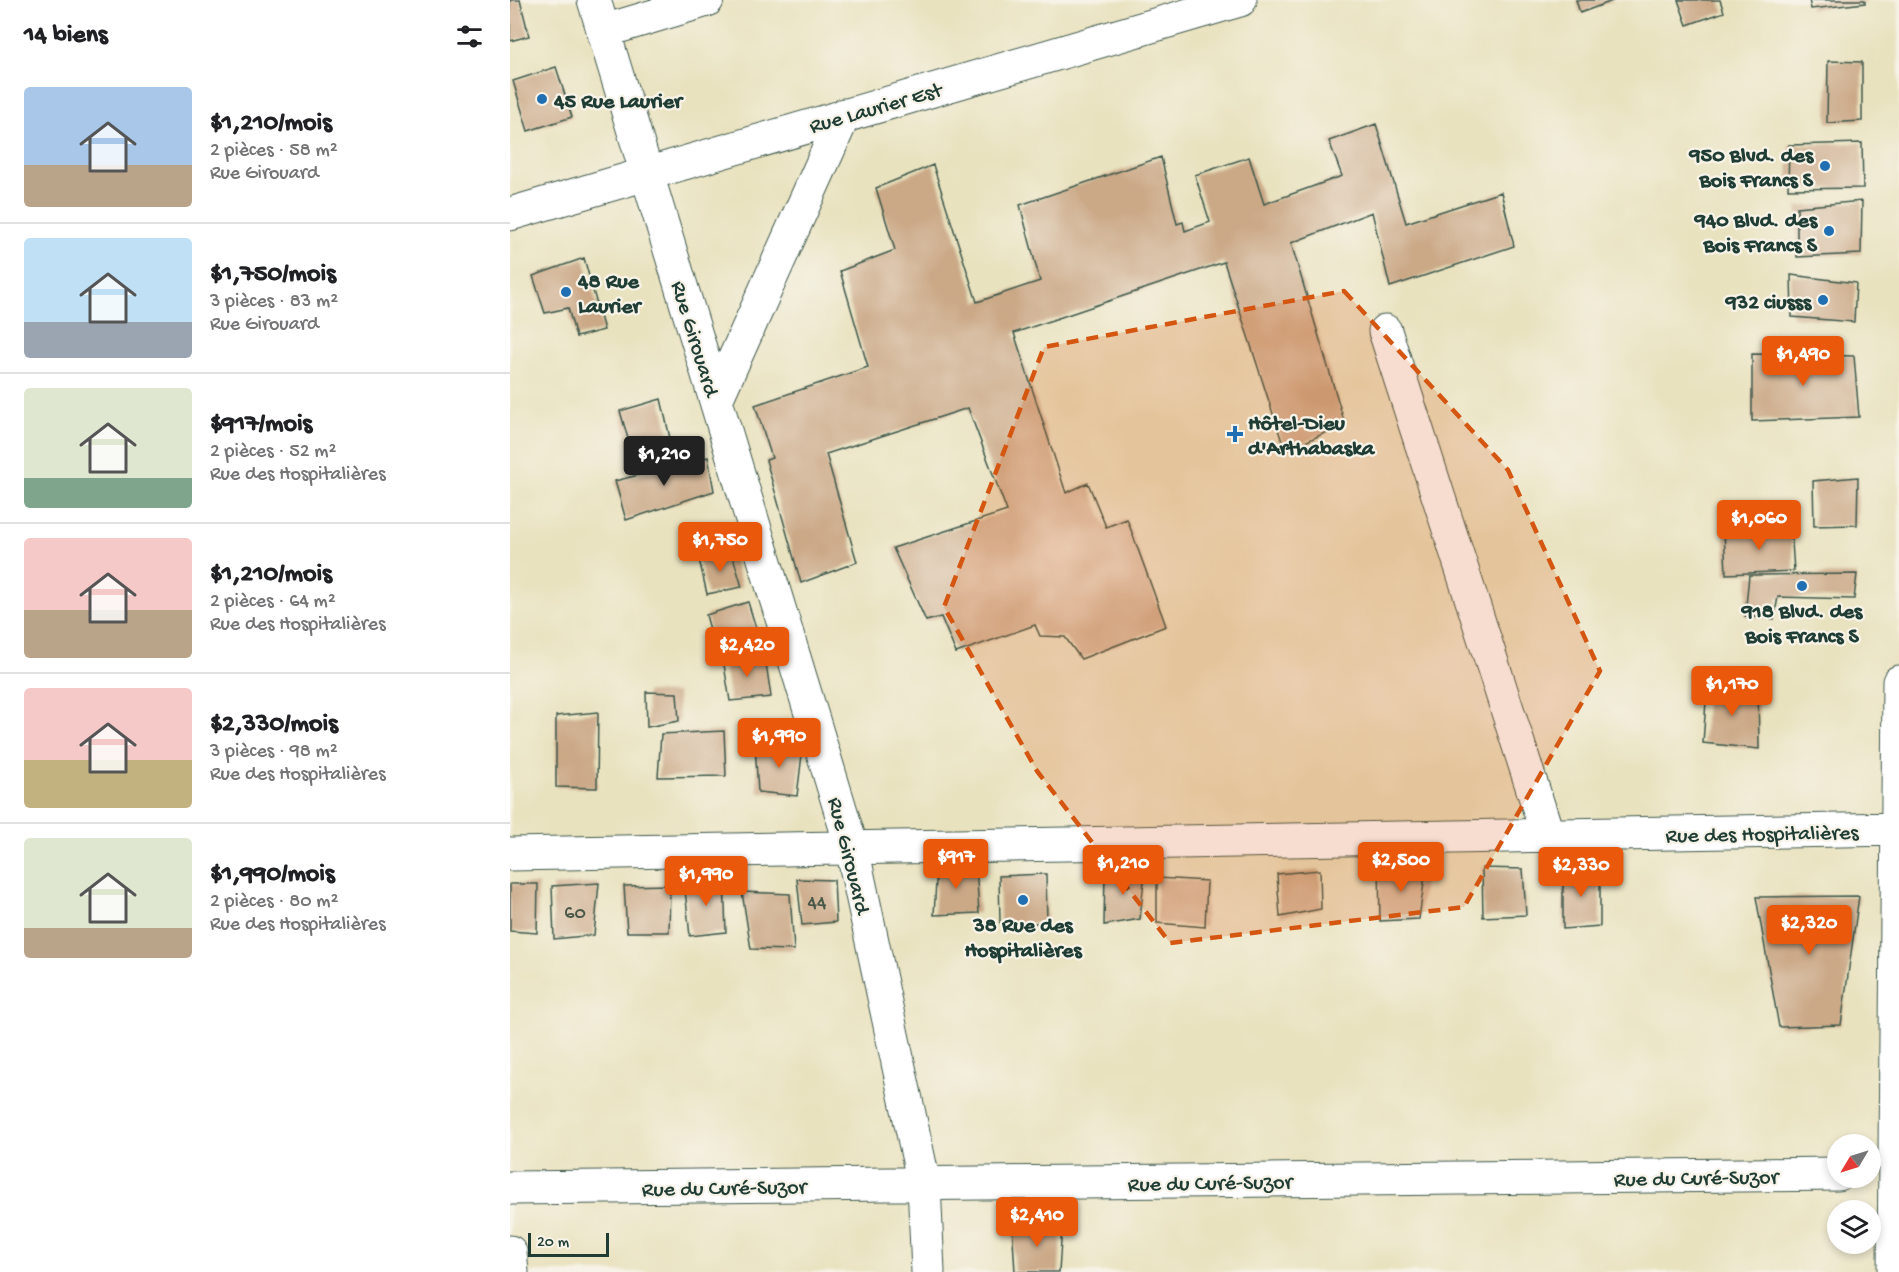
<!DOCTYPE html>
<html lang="fr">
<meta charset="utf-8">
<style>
body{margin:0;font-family:"Gochi Hand",sans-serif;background:#f6f6f6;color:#202124;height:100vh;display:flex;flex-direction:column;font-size:22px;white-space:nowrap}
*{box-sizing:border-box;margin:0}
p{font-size:20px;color:#757577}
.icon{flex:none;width:33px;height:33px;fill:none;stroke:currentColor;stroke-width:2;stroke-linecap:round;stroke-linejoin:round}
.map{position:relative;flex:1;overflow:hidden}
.sheet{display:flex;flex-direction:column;background:#fff;width:510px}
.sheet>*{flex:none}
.needle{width:39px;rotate:232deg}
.tools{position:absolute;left:1317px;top:1134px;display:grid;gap:12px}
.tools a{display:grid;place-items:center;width:54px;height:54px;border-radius:50%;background:#fff;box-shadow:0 3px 9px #0003;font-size:30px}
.scale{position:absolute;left:18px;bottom:15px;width:81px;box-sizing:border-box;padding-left:6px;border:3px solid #1f3d34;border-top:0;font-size:16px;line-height:21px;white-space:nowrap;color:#1f3d34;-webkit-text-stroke:4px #f7f3e8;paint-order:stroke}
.price{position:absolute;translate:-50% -51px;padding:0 14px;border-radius:6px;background:#ea580c;color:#fff;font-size:20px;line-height:39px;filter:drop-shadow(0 2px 3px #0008)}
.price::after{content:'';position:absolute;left:50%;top:36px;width:18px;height:14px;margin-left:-9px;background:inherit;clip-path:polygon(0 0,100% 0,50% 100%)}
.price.selected{background:#222;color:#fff}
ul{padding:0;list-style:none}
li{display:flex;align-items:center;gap:18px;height:150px;padding:0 24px}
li+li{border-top:2px solid #e0e0e0}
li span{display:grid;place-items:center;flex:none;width:168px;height:120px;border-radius:6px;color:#555}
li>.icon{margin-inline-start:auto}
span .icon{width:72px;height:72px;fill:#fffc;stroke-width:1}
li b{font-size:26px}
h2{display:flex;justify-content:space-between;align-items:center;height:72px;padding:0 24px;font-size:26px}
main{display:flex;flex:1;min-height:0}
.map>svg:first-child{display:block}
</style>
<main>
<section class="sheet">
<h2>14 biens<svg class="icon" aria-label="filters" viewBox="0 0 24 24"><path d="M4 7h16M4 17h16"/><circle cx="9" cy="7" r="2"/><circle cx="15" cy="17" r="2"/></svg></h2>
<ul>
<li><span style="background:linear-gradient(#a9c7e8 65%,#b9a48a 0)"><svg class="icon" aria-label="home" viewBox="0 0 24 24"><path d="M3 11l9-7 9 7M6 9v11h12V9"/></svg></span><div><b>$1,210/mois</b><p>2 pièces · 58 m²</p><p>Rue Girouard</p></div></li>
<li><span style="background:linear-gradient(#bfe0f5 70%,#9aa5b1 0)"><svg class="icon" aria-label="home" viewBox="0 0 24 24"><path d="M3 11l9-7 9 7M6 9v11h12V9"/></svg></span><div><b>$1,750/mois</b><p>3 pièces · 83 m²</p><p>Rue Girouard</p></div></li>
<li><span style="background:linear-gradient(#dfe7d0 75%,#7fa58c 0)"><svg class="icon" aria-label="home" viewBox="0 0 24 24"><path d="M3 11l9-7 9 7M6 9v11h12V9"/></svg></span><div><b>$917/mois</b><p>2 pièces · 52 m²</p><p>Rue des Hospitalières</p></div></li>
<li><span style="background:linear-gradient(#f6c9c9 60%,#b9a48a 0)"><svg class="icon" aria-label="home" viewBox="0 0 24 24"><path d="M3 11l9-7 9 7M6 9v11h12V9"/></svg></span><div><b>$1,210/mois</b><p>2 pièces · 64 m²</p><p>Rue des Hospitalières</p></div></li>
<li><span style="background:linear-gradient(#f6c9c9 60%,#c2b280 0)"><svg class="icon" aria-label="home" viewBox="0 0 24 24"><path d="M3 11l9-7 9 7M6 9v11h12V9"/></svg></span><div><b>$2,330/mois</b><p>3 pièces · 98 m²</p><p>Rue des Hospitalières</p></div></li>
<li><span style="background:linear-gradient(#dfe7d0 75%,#b9a48a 0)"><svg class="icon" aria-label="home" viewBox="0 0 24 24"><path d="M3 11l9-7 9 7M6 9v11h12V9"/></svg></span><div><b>$1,990/mois</b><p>2 pièces · 80 m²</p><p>Rue des Hospitalières</p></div></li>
</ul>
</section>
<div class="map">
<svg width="1389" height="1272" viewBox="0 0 1389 1272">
<rect width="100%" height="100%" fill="#f7f3e8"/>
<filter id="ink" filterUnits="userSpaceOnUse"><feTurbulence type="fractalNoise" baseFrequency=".0167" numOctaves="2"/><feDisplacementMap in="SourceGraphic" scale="12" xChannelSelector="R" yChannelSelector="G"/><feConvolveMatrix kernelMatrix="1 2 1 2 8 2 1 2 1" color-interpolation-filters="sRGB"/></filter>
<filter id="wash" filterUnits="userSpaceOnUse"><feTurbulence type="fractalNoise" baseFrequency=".008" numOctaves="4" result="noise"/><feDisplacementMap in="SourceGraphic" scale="24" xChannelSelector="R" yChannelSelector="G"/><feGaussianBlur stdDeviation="1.35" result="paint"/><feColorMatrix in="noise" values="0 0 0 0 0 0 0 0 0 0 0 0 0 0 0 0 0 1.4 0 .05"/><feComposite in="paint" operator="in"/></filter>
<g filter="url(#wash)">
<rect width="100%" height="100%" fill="#e9e2bf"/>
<g id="blocks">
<path fill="#cba987" d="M0,0h10l9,36 -19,5z
M1066,0h39l-35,13z
M1168,0h42l4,12 -37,13z
M1299,0h56v3l-54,6z
M1318,61l34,1v59l-35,2z
M46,67l16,50 -44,14 -15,-50z
M866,124l30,99 95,-31 13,54 -124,41 -18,-75 -81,31 54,181 -60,27 -61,-189 -210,71 52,160 22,-10 18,44 21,-8 39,107 -85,33 -16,-22 -25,-1 -5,-11 -79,28 -15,-36 -15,4 -33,-73 114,-37 -39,-103 -142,46 31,108 -56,21 -35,-123 6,-2 -17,-53 113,-38 -28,-96 55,-21 -19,-62 57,-23 44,137 63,-21 -20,-76 141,-48 16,67 6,-2 2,9 25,-9 -15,-47 54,-18 15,47 78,-28 -13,-35z
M1352,143l1,45 -75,1 1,-44z
M1352,201l-1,53 -64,3v-50z
M74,258l20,72 -28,7 -8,-29 -23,5 -12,-37z
M1281,275l65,8 -2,39 -62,-5z
M1242,354l102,2 5,61 -107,4z
M151,399l9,39 -39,11 -11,-38z
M198,457l6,34 -88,29 -11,-39z
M1348,477l-1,48 -43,1 -1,-45z
M1281,527l3,44 -68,3 -2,-44z
M221,550l11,37 -35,7 -8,-35z
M1347,574l-3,25 -76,-2 -4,22 -29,-3 4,-41z
M238,602l12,39 -44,11 -10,-37z
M255,656l6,41 -41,4 -7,-42z
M1248,686l1,63 -56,-6 4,-55z
M136,692l31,1 2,28 -32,6z
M88,712l-1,76 -41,-1v-71z
M214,731l2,45 -68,1 3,-43z
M245,745l48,1 -6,50 -39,-4z
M427,865h39l3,48 -45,2z
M869,866l47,2 -7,51 -39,2z
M972,868l41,1 3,46 -43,2z
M1053,868l37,3v55l-37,3z
M810,870l1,39 -41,8 -3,-43z
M635,871l-5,48 -36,6 1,-53z
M536,874l1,49h-47l-1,-47z
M647,878l50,3 -2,46 -48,-4z
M287,879l37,1 2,42 -34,3z
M214,880l2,52 -36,4 -6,-55z
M89,883l-5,52 -40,4 -2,-53z
M0,884h28l-1,49 -27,-2z
M160,885l-1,47h-42l-3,-46z
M232,892l48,2 4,56 -43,-1z
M1349,896l-18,129 -62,2 -23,-130z
M502,1223l50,3 -3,46h-44z"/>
</g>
</g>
<g filter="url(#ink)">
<use href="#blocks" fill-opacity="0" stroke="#3d5649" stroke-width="1.5"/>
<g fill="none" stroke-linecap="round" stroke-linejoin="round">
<g stroke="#3d5649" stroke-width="35">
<path id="minor" d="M84,0l258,848 72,336 4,88
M94,31l103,-31
M0,214l730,-214
M875,331l163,505
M206,400l128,-285
M0,854l1388,-25
M0,1188l1328,-14
M0,1252l2,20
M1384,1272l5,-590"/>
</g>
<use href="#minor" stroke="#fff" stroke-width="33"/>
</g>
</g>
<path fill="#d45610" fill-opacity="0.2" stroke="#d45610" stroke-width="4.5" stroke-dasharray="12 8" stroke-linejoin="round" d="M834,291l164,179 92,201 -136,236 -294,36 -133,-172 -93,-164 100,-260z"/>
<g fill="#1f6fb2" stroke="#f7f3e8" stroke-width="2">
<circle cx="32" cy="99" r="6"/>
<circle cx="1315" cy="166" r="6"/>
<circle cx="1319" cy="231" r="6"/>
<circle cx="56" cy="292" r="6"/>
<circle cx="1313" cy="300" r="6"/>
<path d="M722 425h6v6h6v6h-6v6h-6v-6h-6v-6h6z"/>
<circle cx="1292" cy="586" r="6"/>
<circle cx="513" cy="900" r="6"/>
</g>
<g text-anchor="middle" stroke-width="4.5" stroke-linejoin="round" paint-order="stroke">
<g font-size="20" fill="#4a5849">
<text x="307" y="908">44</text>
<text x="65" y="918">60</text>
</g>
<g font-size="22" font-weight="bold" fill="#1f3d34" stroke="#f7f3e8" text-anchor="start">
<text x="44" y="107">45 Rue Laurier</text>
<text x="1303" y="161" text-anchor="end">950 Blvd. des<tspan x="1303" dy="25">Bois Francs S</tspan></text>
<text x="1307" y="226" text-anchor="end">940 Blvd. des<tspan x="1307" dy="25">Bois Francs S</tspan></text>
<text x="68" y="287">48 Rue<tspan x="68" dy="25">Laurier</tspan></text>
<text x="1301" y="308" text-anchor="end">932 ciusss</text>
<text x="738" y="429">Hôtel-Dieu<tspan x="738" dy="25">d'Arthabaska</tspan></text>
<text x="1292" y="617" text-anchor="middle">918 Blvd. des<tspan x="1292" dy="25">Bois Francs S</tspan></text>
<text x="513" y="931" text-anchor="middle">38 Rue des<tspan x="513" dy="25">Hospitalières</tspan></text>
</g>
<g font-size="22" fill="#1f3d34" stroke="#f7f3e8">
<text transform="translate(365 106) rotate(-16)" y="8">Rue Laurier Est</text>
<text transform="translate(187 338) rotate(73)" y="8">Rue Girouard</text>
<text transform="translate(1252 832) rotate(-1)" y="8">Rue des Hospitalières</text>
<text transform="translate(341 855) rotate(76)" y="8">Rue Girouard</text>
<text transform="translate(1186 1176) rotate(-1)" y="8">Rue du Curé-Suzor</text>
<text transform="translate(700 1181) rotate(-1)" y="8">Rue du Curé-Suzor</text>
<text transform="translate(214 1186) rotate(-1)" y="8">Rue du Curé-Suzor</text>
</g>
</g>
</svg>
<div class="tools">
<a><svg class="needle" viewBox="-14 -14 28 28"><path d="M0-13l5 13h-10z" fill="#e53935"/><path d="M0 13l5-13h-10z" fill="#757577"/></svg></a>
<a><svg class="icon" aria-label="layers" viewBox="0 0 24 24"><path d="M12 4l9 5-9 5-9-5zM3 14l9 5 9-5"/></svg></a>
</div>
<div class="scale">20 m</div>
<b class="price" style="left:1293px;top:387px">$1,490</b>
<b class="price selected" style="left:154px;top:487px">$1,210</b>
<b class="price" style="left:1249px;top:551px">$1,060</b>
<b class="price" style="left:210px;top:573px">$1,750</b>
<b class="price" style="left:237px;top:678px">$2,420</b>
<b class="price" style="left:1222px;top:717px">$1,170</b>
<b class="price" style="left:269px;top:769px">$1,990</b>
<b class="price" style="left:446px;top:890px">$917</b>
<b class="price" style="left:891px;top:893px">$2,500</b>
<b class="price" style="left:613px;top:896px">$1,210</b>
<b class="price" style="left:1071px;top:898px">$2,330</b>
<b class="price" style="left:196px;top:907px">$1,990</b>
<b class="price" style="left:1299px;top:956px">$2,320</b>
<b class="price" style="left:527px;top:1248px">$2,410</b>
</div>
</main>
